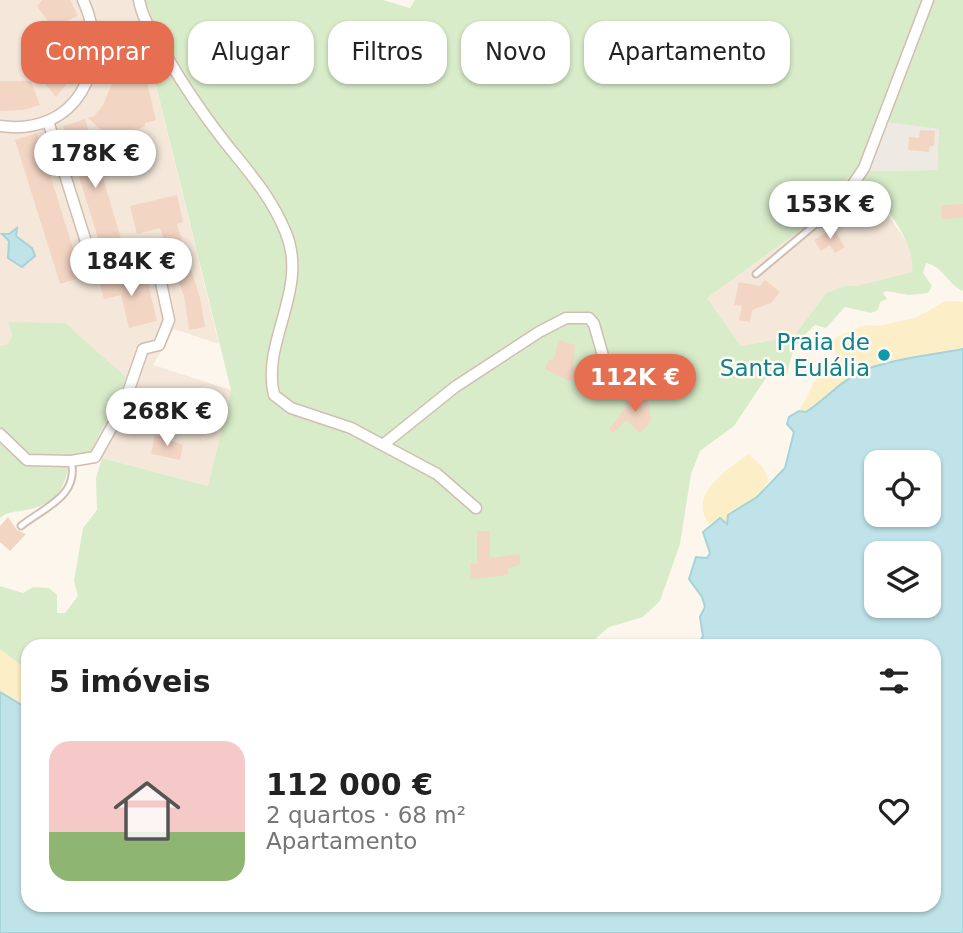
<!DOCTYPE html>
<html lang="pt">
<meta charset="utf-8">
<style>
body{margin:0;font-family:"DejaVu Sans",sans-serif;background:#f2f2f2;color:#222;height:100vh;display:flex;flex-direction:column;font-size:26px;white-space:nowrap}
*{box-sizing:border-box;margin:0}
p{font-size:23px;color:#767676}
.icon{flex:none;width:38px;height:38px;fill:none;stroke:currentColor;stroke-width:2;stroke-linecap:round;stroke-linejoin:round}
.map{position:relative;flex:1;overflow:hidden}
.sheet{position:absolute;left:21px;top:639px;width:920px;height:273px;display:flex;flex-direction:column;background:#fff;border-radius:21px;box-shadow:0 2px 5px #0004}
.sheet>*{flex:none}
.guide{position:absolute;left:21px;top:21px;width:922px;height:63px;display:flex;gap:14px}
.fabs{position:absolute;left:864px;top:450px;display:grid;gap:14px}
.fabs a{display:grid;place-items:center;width:77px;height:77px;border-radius:14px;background:#fff;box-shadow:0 2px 5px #0004;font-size:35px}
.price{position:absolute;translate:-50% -60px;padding:0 16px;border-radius:24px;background:#fff;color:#222;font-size:23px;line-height:46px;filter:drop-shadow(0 2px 4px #0008)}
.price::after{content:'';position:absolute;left:50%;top:42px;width:21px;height:16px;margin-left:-10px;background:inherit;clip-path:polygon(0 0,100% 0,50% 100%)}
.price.selected{background:#e76f51;color:#fff}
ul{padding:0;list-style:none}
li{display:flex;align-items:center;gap:21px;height:175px;padding:0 28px}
li span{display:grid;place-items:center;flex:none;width:196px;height:140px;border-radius:21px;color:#555}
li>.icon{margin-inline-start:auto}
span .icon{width:84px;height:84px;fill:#fffc;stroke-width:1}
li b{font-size:30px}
h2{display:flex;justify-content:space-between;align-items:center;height:84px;padding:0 28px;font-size:30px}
.pill{padding:0 24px;border-radius:21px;background:#fff;box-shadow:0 2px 5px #0004;font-size:24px;line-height:63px}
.pill.selected{background:#e76f51;color:#fff}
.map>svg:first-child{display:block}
</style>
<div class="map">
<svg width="963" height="933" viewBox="0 0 963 933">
<rect width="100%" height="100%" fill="#fdf6ec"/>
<path fill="#f5e8da" d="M0,0h135l84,344 -45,-15 -21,36 78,25 -23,96 -106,-28 -11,-6 36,-74 -119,-56 4,13 -5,11h-7z
M857,171l49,70 8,18 -2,13 -55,14h-13l-18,7 -32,43 -53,10 -34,-48 112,-81 -9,-13z"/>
<path fill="#efe9e4" d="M885,122l54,7 -2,41 -70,1z"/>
<path fill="#d8ecc9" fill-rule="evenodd" d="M135,0h248l27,8 5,-8h548v291c-15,-6 -20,-25 -37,-28l-3,10 9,13 -4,7 -19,2 -23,-4 -3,2 4,6 -7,3 -2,8 -7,3 -26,-6 -19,21 -11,-3c-19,18 -23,24 -28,50l-11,1 -6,-4 -36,54 -34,25 -9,23 -11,70 -20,57 -17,16 -34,10 -22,19h-559v25l-28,-22v-63l23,7 10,-6 16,1 8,7v18h8l13,-17 -4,-15 9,-53 14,-18 -1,-32 6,-20 106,28 23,-96zM885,122l54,7 -2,41 -69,1zM857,171c20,28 59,66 55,101l-55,14h-13l-18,7 -32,43 -53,10 -34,-48 112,-81 -9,-13z
M8,322l57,1 62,55 -36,74 -22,3c-1,30 -11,49 -43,55 -9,2 -19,1 -26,8v-172l7,-1 5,-10z"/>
<path fill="#fcefc7" d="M946,301l17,1v145l-86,15 -71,-50 -7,-1 22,-41 15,-9 -3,-22 31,-14 13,1 38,-8z
M749,454l14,13 6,14 -12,16 -28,18 -1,9 -8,-6 -11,6c-22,-29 18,-55 40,-70z
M0,649l28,22v38l-28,-17z"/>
<path fill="#bfe3e8" stroke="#a5d3da" stroke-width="2" fill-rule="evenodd" d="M17,228l-1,8 16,12 3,8 -13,11 -14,-9 1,-17 -7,-7h7z
M963,349v584h-963v-241l28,17v196h906v-259h-233l-2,-3 4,-7 -3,-19 5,-10 -3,-10 -13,-18 7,-22 11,1 3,-5 -7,-21 17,-14 7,6 1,-9 29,-18 28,-29 9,-36 -7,-8 2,-7 10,-6 7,1c22,-14 31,-29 56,-41 28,-12 71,-16 101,-22zM877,462h52v52h-52zM877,553h52v53h-52z"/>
<path fill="#f3d5c3" d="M42,0h28l8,16 -26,11 -15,-21z
M134,28l22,92 -11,3v3l-31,16 -26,-24 6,-2 9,-11 11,-26 1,-18 -6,-27z
M82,37l-1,19 -6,18 -19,23 -18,-22 14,-15 4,-21z
M0,81h31l9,24 -17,5 -23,1z
M85,119l41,136 -10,5h-11l-42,-134z
M920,130l15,1 -1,15h-4l-1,6 -21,-2 1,-13 10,1z
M37,133l45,144 -22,7 -45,-144z
M177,195l6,27 -6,2 23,74 5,29 -16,3 -5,-34 -24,-68 -23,6 -7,-28z
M963,204v14l-21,1 -1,-14z
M833,228l12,19 -10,6 -5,-8 -9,6 -7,-11z
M120,274l1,7 20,-5 6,3 10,42 -28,7 -8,-33 -17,4 -6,-22z
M765,280l15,12 -9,11 -19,7 -2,12 -11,-2 3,-14 -8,-1 5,-23 21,4z
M559,340l16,5 -2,22 3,1 -5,14 -26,-13 4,-10 4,1z
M635,390l13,11 3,17 -3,7 -8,8 -14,-13 -13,13 -4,-4 18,-23 -2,-2z
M155,435l28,10 -3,15 -29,-6z
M8,517l9,13 9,4 -16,17 -10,-9v-16z
M477,531h13v27l30,-4v11l-12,3v7l-37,4 -1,-16 7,1z"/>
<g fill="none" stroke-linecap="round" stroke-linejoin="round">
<g stroke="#d1beb0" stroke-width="9">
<path id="service" d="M756,274l62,-52
M21,526c22,-18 59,-30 50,-65"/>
</g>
<g stroke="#d1beb0" stroke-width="13">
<path id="minor" d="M139,0c4,22 17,38 28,57 17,29 36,57 57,84 24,30 47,55 62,92 23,57 -25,108 -12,162l17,13 60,20 86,46 39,34
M0,126c77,11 113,-61 83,-126
M819,222l26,-26 19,-28 64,-168
M139,246l3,20
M0,434l27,26 44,1 24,-4 28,-50 20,-58 16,-4 10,-25 -9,-42c-32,-21 -33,-7 -64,-11l-4,-6 -44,-140
M384,444l71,-57 84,-55 27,-14h23l5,6 13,46"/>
</g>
<use href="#service" stroke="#fff" stroke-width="5"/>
<use href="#minor" stroke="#fff" stroke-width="10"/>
</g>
<circle fill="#0f9aa8" stroke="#fffaf3" stroke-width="2.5" cx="884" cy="355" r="7"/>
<g text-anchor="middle" stroke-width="5" stroke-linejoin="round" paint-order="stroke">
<g font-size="23" fill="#0d838f" stroke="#fffaf3" text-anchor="end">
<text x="870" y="350">Praia de<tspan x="870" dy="26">Santa Eulália</tspan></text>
</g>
</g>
</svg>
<div class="fabs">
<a><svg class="icon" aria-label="locate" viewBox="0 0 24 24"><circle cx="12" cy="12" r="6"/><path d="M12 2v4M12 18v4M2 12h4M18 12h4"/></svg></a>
<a><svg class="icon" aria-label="layers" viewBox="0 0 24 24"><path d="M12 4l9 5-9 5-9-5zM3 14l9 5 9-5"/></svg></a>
</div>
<b class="price" style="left:95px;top:190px">178K €</b>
<b class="price" style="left:830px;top:241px">153K €</b>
<b class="price" style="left:131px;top:298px">184K €</b>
<b class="price selected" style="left:635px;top:414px">112K €</b>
<b class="price" style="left:167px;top:448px">268K €</b>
<div class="guide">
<a class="pill selected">Comprar</a>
<a class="pill">Alugar</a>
<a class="pill">Filtros</a>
<a class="pill">Novo</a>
<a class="pill">Apartamento</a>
</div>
<section class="sheet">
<h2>5 imóveis<svg class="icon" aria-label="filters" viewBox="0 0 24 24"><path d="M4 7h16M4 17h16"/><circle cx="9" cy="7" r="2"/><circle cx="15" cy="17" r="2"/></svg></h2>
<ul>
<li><span style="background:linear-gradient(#f6c9c9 65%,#8fb573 0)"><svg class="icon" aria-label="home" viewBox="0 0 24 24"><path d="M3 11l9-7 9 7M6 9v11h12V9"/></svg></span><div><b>112 000 €</b><p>2 quartos · 68 m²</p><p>Apartamento</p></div><svg class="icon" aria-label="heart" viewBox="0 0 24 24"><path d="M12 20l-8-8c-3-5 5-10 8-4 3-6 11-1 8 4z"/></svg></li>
</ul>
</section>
</div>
